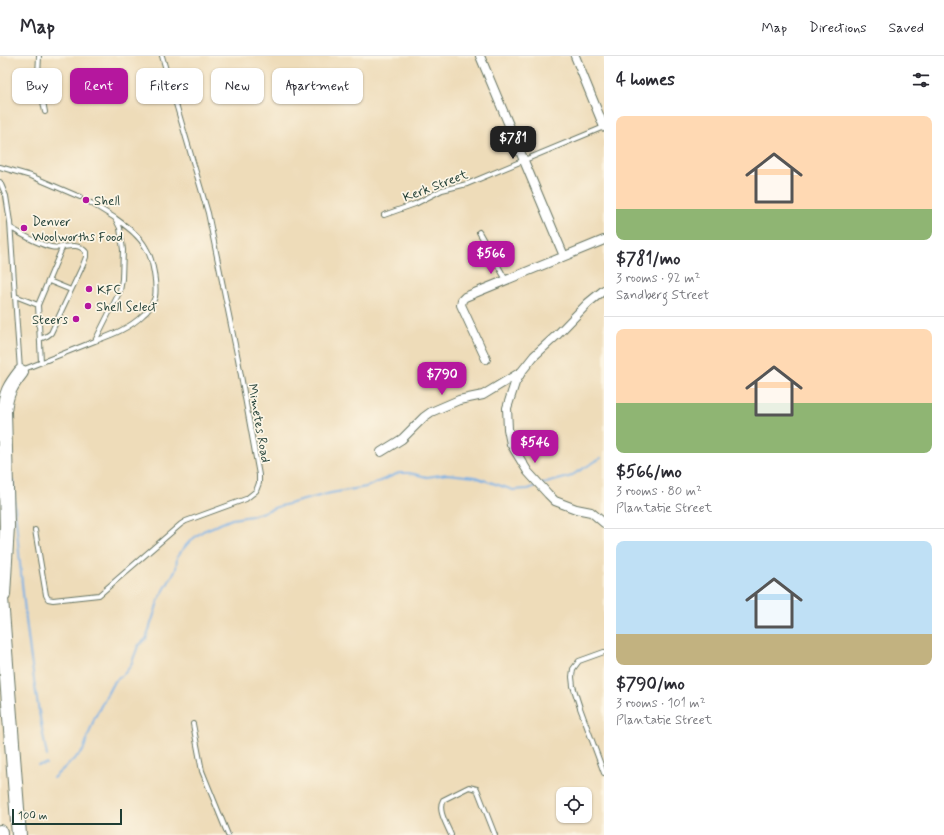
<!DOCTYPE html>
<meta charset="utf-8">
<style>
body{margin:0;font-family:Mynerve,sans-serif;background:#f7f7f7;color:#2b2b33;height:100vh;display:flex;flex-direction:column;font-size:15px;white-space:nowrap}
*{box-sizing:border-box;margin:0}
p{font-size:13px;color:#7c7c81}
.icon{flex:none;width:22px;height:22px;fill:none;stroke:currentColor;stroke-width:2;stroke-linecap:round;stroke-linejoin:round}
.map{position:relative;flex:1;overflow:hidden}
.drawer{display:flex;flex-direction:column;background:#fff;width:340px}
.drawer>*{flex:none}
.guide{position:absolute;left:12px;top:12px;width:380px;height:36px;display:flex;gap:8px}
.tools{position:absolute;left:556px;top:731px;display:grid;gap:8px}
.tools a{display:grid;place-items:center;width:36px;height:36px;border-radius:8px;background:#fff;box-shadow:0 1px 3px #0004;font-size:20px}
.scale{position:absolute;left:12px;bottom:10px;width:110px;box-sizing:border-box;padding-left:4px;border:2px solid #1f3d34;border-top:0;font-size:11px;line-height:14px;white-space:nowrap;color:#1f3d34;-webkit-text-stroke:3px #fcf5e5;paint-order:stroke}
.price{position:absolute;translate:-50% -34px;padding:0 9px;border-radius:8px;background:#b5179e;color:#fff;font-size:13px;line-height:26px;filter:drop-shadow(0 1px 2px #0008)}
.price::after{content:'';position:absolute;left:50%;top:24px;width:12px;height:9px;margin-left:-6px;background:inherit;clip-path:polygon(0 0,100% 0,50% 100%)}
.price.on{background:#222;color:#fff}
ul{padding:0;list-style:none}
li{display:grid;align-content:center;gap:8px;height:212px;padding:0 12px}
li+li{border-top:1px solid #e1e1e2}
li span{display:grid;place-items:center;height:124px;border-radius:8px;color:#555}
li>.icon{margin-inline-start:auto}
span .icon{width:72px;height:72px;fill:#fffc;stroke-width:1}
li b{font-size:17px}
h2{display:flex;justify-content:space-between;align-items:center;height:48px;padding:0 12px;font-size:17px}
.tag{padding:0 14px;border-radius:8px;background:#fff;box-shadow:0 1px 3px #0004;font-size:14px;line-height:36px}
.tag.on{background:#b5179e;color:#fff}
header{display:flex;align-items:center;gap:24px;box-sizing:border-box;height:56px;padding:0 20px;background:#fff;border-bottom:1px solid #e1e1e2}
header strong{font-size:19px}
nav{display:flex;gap:22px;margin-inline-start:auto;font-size:14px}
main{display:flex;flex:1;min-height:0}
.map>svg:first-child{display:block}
</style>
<header>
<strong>Map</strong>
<nav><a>Map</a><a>Directions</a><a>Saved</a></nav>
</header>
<main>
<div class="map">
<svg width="604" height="779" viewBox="0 0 604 779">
<rect width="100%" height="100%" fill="#fcf5e5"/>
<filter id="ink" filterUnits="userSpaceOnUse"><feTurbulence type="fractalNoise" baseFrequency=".025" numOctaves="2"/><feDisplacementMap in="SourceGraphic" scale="8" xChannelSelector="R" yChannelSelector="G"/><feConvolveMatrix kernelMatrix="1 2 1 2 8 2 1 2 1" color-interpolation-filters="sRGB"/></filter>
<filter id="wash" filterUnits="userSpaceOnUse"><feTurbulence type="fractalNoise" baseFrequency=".012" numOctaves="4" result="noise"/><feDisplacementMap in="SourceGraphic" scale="16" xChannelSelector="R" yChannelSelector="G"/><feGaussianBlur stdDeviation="0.9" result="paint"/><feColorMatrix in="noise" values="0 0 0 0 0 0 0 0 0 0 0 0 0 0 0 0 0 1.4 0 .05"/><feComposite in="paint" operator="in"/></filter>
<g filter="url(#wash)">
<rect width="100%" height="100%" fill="#eedcb9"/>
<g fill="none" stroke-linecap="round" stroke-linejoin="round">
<path stroke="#76afe6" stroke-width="2" d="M13,425c7,92 16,184 34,275
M542,428l27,-7 32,-19
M38,709l8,-1
M53,722l30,-27 11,-32 19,-36 13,-11 5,-7 7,-19 8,-7 13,-40 17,-30 1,-12 5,-7 8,-9 13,-10 29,-12 20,-3 25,-9 54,-14 35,-6 33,-14h10l18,4 20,-3 28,3 38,13 15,-1 10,-4"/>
</g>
</g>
<g filter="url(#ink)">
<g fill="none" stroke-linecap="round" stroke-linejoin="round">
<g stroke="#677563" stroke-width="6">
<path id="lane" d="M39,0l-1,19 7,37
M0,111l31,9 49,21
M0,126l6,14 4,26 10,148
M384,159l31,-11 27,-14 25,-6 137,-57
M11,172c12,7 26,16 40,19 12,3 25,-7 35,5v5l-3,8 -32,68 -4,3 -7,3
M479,176l27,48
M49,225l22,9
M15,240l23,9
M95,285c17,-6 35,-13 48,-26 5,-4 10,-12 12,-18 2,-12 -2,-38 -9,-49 -7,-13 -19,-21 -31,-30
M41,306l-3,-57 25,-59
M22,315l5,-3 68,-27 25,-50 2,-12 1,-29 -3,-22 -5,-10 -24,-15
M35,474l11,65 2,4 5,1 46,-5 82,-71 5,-3 60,-22 10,-8 3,-8v-8l-21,-116 -30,-146 -46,-157
M604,596l-25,9 -6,8 -1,8 1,9 7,22 24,65
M193,668l9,47 26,64
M451,779c-4,-10 -14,-25 -8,-35l26,-13 8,2 18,46"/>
</g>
<g stroke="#677563" stroke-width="10">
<path id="street" d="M480,0l84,200
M575,0l29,71
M604,234l-16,13 -30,31 -24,22 -12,15 -7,12 -8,25 1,21 3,15 17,28 20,22 7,7 21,8 15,3 13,11
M486,303l-25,-54 1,-5 3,-3 139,-57
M381,396l21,-13 22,-22 7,-5 28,-12 24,-5 38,-23"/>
</g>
<g stroke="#677563" stroke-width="16">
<path id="highway" d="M0,529l19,250
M3,539l4,-69 -3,-115c2,-18 6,-25 17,-39
M0,776v3"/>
</g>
<use href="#lane" stroke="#fff" stroke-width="4"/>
<use href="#street" stroke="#fff" stroke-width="8"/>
<use href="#highway" stroke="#fff" stroke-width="14"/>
</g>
</g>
<g fill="#b5179e" stroke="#fcf5e5" stroke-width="1.5">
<circle cx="86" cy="144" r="4"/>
<circle cx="24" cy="172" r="4"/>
<circle cx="89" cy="233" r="4"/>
<circle cx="88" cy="250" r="4"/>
<circle cx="76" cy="263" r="4"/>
</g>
<g text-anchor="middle" stroke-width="3.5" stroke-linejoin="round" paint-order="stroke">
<g font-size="13" fill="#1f3d34" stroke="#fcf5e5">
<text transform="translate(435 129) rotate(-21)" y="5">Kerk Street</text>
<text transform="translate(260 367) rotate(80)" y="5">Mimetes Road</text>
</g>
<g font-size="13" fill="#1f3d34" stroke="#fcf5e5" text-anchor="start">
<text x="94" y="149">Shell</text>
<text x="32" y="170">Denver<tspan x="32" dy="15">Woolworths Food</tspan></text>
<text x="97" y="238">KFC</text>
<text x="96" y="255">Shell Select</text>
<text x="68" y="268" text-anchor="end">Steers</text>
</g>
</g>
</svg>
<div class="tools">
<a><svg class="icon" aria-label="locate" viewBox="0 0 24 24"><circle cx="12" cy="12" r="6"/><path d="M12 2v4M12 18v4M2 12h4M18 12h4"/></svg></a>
</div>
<div class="scale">100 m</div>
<b class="price on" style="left:513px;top:104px">$781</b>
<b class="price" style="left:491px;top:219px">$566</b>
<b class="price" style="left:442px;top:340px">$790</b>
<b class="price" style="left:535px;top:408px">$546</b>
<div class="guide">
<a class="tag">Buy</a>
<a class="tag on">Rent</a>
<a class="tag">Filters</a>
<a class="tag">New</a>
<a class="tag">Apartment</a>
</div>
</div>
<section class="drawer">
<h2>4 homes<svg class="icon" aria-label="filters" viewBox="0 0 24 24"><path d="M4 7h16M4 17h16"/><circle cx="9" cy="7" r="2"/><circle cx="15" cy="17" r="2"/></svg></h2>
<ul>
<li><span style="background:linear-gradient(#ffd9b3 75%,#8fb573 0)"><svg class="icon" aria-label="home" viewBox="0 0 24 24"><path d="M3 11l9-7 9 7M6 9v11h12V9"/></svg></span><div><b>$781/mo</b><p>3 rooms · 92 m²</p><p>Sandberg Street</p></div></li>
<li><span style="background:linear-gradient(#ffd9b3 60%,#8fb573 0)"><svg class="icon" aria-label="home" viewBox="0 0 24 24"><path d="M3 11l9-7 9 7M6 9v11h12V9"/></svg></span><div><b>$566/mo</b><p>3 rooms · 80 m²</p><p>Plantatie Street</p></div></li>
<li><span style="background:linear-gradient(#bfe0f5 75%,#c2b280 0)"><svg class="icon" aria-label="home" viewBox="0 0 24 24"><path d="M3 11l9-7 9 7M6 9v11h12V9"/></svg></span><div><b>$790/mo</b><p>3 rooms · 101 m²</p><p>Plantatie Street</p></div></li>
</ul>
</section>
</main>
